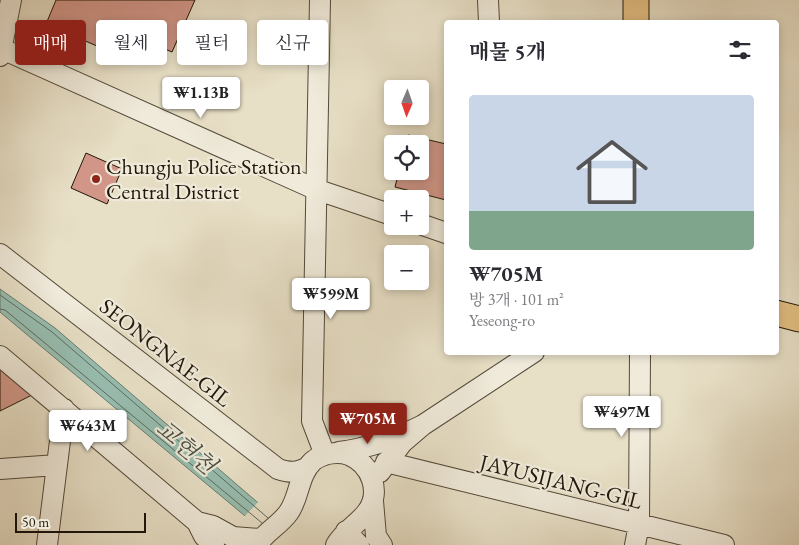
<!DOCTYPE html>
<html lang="ko">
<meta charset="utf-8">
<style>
body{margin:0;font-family:"EB Garamond","Noto Serif KR",serif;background:#f2f2f3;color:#2b2b33;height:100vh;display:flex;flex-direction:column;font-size:19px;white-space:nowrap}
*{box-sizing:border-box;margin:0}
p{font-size:16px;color:#7c7c81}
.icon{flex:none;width:28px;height:28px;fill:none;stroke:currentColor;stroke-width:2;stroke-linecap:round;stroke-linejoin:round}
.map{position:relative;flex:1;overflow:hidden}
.side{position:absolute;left:444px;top:20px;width:335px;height:335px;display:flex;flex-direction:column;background:#fff;border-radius:5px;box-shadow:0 2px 8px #0003}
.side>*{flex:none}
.banner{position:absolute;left:15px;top:20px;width:354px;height:45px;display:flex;gap:10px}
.needle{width:32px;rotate:182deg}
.tools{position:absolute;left:384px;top:80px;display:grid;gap:10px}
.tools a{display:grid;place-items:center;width:45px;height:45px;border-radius:5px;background:#fff;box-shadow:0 2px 8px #0003;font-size:25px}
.scale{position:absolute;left:15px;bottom:12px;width:131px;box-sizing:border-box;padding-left:5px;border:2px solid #22170a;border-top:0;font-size:14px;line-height:18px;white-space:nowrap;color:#22170a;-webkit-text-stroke:4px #efeada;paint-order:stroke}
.price{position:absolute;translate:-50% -42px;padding:0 11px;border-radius:5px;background:#fff;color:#222;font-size:16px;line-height:32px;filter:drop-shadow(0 1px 2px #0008)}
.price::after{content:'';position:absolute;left:50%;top:30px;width:15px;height:11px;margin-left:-8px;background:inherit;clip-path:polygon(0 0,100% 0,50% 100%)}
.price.active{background:#8f2418;color:#fff}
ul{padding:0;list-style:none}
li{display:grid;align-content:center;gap:10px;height:265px;padding:0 25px}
li span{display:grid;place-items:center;height:155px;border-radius:5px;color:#555}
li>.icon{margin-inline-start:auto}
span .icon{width:90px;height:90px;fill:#fffc;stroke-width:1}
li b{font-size:21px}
h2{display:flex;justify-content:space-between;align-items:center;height:60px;padding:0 25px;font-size:21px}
.pill{padding:0 18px;border-radius:5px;background:#fff;box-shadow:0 2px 8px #0003;font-size:18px;line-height:45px}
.pill.active{background:#8f2418;color:#fff}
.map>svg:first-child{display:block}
</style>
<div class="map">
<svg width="799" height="545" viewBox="0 0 799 545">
<rect width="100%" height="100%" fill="#e7dfc6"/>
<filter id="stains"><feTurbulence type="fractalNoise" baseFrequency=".004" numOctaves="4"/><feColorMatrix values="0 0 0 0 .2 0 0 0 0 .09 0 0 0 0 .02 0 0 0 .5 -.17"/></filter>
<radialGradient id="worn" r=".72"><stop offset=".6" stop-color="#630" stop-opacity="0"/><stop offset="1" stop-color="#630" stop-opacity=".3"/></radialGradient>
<path fill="#97bdb0" stroke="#687b6e" d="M0,289l55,39 252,217h-27l-249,-207 -31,-26z"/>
<path fill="#e7dfc6" d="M259,501l49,42 1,2h-33l-33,-27z"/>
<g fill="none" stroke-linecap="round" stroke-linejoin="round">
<path stroke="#5c6a5d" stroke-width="1" d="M0,295l52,37 216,186
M0,309l5,1 257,213"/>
</g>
<path fill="#d19688" stroke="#22170a" d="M56,0h139l-23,52 -28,-12 -10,22 -88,-38z
M408,135l38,9v56l-51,-13 4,-16h21v-27h-14z
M86,153l36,16 -15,35 -36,-16z
M0,362l34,32 -34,17z"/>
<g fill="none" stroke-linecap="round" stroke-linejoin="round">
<g stroke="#534939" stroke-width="22">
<path id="minor" d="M320,0l-8,421 13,34
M488,0l1,22
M0,48l315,141 77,26
M0,56l11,-56
M420,224l26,9
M0,254l278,215c12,4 19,4 30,-2
M0,356l197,166
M423,425l111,-73
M339,452c31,-4 56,-13 84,-27l-21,18 -22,29
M386,462l338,83
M0,469l57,-4
M373,501l3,35 6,9
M346,531l13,14
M47,545l17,-136
M214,545l-10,-9 -7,-14 16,4 20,11 27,2
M257,545c8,-13 23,-20 32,-33 11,-16 9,-37 24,-51 10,-8 25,-10 36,-6 22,9 33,37 18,57 -9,12 -23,19 -31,33
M635,545l4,-21 1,-172"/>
</g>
<g stroke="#22170a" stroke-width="27">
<path id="major" d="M636,0v22
M776,313l23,6"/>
</g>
<use href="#minor" stroke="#efeada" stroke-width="20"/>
<use href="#major" stroke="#e4c083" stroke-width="25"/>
</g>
<circle fill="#8f2418" stroke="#efeada" stroke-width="2" cx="96" cy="179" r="5"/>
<g text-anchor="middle" stroke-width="4.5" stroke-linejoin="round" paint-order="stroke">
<g font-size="22" fill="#22170a" stroke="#efeada" text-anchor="start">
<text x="106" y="174">Chungju Police Station<tspan x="106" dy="25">Central District</tspan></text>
</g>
<g font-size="22" fill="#22170a" stroke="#efeada">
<text transform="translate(166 352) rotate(38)" y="8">SEONGNAE-GIL</text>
<text transform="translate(561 481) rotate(14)" y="8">JAYUSIJANG-GIL</text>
</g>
<g font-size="24" font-style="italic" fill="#4b5144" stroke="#efeada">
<text transform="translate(186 447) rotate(40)" y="8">교현천</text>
</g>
</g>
<rect width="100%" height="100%" filter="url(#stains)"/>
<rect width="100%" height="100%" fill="url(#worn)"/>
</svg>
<div class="tools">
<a><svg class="needle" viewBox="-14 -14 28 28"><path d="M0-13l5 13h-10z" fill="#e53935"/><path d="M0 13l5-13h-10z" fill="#7c7c81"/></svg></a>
<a><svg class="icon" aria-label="locate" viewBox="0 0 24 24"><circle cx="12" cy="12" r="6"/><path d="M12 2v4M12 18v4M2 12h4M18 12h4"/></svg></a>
<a>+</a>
<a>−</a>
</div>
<div class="scale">50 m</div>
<b class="price" style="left:201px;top:119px">₩1.13B</b>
<b class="price" style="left:331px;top:320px">₩599M</b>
<b class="price" style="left:622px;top:438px">₩497M</b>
<b class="price active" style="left:368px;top:445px">₩705M</b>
<b class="price" style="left:88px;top:452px">₩643M</b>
<div class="banner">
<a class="pill active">매매</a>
<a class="pill">월세</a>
<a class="pill">필터</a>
<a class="pill">신규</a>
</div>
<section class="side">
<h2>매물 5개<svg class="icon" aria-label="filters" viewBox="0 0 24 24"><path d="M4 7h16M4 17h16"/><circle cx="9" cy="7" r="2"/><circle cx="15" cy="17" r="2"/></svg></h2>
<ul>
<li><span style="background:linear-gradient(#c9d6e8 75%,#7fa58c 0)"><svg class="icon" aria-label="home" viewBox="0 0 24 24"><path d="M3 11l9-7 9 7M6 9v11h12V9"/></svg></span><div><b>₩705M</b><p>방 3개 · 101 m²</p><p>Yeseong-ro</p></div></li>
</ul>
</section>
</div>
